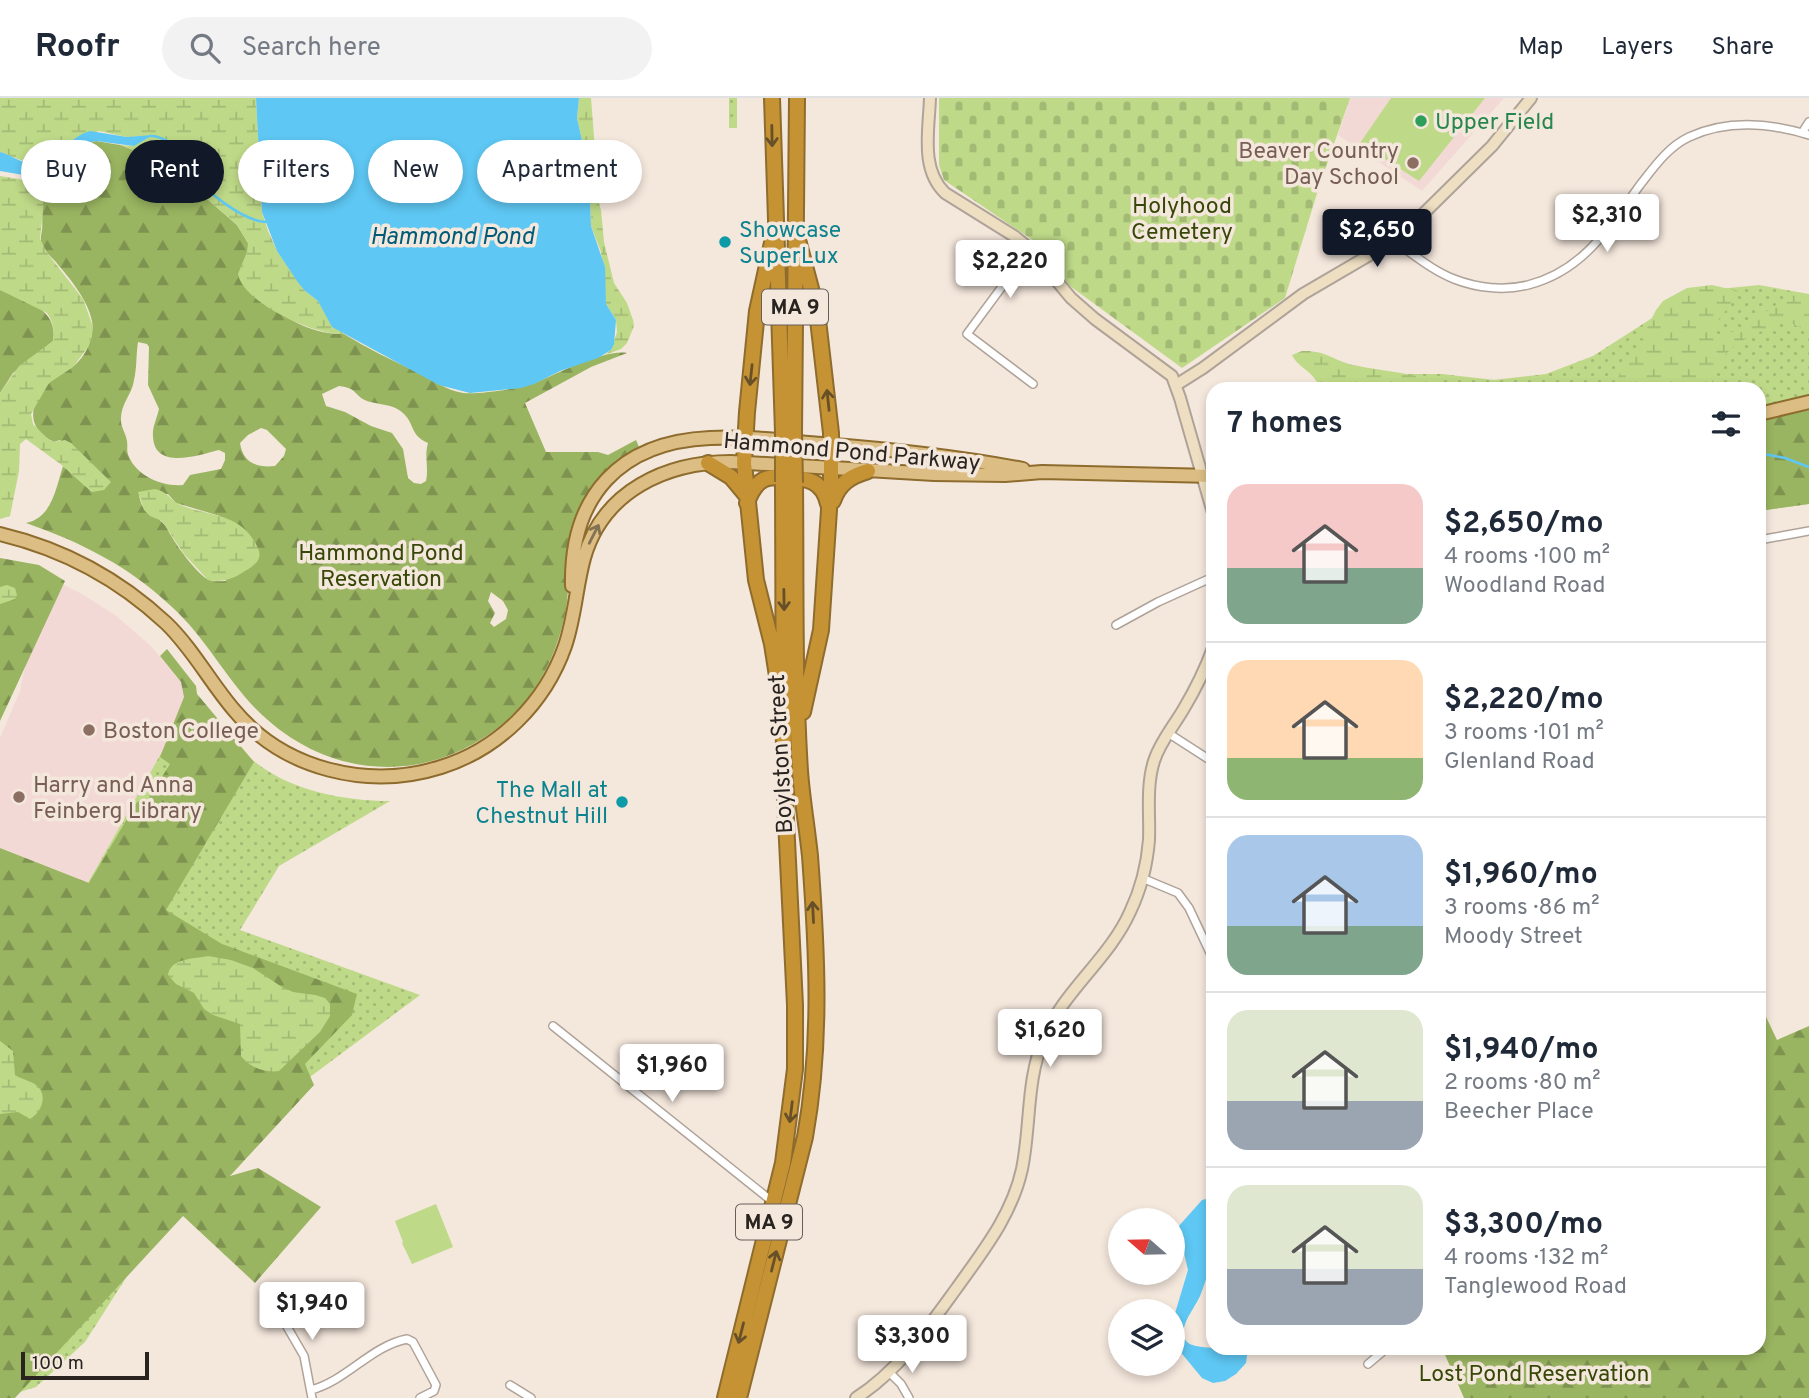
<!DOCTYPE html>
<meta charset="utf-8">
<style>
body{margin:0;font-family:Overpass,sans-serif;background:#f2f2f3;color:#1f2937;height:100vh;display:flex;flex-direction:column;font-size:26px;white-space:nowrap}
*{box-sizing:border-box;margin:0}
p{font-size:23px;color:#747a83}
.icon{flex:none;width:38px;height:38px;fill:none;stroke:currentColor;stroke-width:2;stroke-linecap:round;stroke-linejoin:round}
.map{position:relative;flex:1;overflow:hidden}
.side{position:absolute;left:1206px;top:284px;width:560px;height:973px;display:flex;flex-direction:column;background:#fff;border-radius:21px;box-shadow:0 4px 10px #0003}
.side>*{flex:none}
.top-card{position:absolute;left:21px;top:42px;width:665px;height:63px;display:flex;gap:14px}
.needle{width:46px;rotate:290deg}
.controls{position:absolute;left:1108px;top:1110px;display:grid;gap:14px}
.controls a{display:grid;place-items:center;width:77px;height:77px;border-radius:50%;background:#fff;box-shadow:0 4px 10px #0003;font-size:35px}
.scale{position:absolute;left:21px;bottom:18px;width:128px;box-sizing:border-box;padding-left:7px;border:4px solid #292420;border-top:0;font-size:19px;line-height:24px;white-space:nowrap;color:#292420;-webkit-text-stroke:5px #f4e7dc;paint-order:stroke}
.price{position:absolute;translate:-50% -60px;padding:0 16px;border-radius:7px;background:#fff;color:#222;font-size:23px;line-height:46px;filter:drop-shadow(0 2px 4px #0008)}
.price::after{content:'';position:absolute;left:50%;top:42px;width:21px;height:16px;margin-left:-10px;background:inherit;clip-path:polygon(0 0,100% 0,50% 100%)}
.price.on{background:#111827;color:#fff}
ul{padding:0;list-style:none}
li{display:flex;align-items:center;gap:21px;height:175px;padding:0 21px}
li+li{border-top:2px solid #e0e1e3}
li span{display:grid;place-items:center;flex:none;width:196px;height:140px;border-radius:21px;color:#555}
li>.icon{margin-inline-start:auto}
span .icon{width:84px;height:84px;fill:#fffc;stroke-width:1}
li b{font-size:30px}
h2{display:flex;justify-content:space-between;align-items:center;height:84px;padding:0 21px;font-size:30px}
.tag{padding:0 24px;border-radius:32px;background:#fff;box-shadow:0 4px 10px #0003;font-size:24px;line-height:63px}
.tag.on{background:#111827;color:#fff}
header{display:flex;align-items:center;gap:42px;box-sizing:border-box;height:98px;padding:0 35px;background:#fff;border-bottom:2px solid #e0e1e3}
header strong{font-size:33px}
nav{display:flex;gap:38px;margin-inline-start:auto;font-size:24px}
.search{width:490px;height:63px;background:#f2f2f3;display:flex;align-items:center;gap:18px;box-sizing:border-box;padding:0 24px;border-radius:38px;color:#747a83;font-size:26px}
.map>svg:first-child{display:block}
</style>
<header>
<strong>Roofr</strong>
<div class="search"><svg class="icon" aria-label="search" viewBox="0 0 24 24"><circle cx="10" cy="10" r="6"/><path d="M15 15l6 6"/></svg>Search here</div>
<nav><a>Map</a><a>Layers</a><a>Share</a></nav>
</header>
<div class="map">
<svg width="1809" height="1300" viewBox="0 0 1809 1300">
<defs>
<pattern id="grass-dots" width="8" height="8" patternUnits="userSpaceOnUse" patternTransform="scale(1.75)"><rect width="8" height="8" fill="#bed988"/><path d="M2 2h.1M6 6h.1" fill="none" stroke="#a3ba75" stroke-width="1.8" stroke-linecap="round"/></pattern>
<pattern id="forest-firs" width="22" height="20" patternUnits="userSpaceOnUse" patternTransform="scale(1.75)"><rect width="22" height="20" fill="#9ab561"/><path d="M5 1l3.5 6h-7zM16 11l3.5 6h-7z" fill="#7e9350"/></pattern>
<pattern id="wetland-marsh" width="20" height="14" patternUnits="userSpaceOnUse" patternTransform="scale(1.75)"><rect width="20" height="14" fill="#bed988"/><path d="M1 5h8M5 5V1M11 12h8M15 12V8" fill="none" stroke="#a3ba75"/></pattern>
<pattern id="cemetery-stones" width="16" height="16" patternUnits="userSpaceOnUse" patternTransform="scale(1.75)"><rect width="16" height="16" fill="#bed988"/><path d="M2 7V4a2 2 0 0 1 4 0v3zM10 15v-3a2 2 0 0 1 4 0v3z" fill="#a3ba75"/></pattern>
</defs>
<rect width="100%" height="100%" fill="#f4e7dc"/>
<path fill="#f3d9d5" d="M1350,0h154l-82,93 -84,-56z
M44,477l38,19 33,21 36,31 42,51 -108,191 -85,-36v-114l20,-47z"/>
<path fill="url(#grass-dots)" d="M729,0h8v30h-8z
M1759,187l50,9v210l-50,7v-123h-400l34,-12 18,-2h31l52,6 52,-6 47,-18 67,-43 59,-24z
M193,599c18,20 36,41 55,59 37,34 94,45 142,45l-111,65 -39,64 180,65 -153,114 -113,125 -69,108 -49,45 -36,11v-546l85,36z"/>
<path fill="url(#forest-firs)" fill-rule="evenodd" d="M96,43l24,4 19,7h18l9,4 16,21 55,48 11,18v9l-7,16 3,17c26,24 63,51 100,49 23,14 47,26 71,37 16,8 30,19 48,22 14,2 62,-5 74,-11 22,-9 68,-33 90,-29l-36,14 -66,36 21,49h52l10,3 28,-15 3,7c-42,23 -68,60 -71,109 0,18 1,35 -2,53 -8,44 -28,85 -62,114 -77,64 -178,57 -248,-14 -31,-32 -51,-72 -84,-102 -42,-40 -91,-65 -146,-84 26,-5 30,-35 37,-57l29,26 -32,-52 -6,2c-29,-14 -25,-38 -5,-59 7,-7 15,-10 22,-15 14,-9 24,-31 21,-47 -4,-20 -20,-40 -33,-55 -5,-7 -12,-12 -17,-20 -2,-6 -1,-10 0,-16 1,-11 -1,-21 2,-32 6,-22 29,-52 52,-57zM138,244l9,2 2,3 -1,38 11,24c-2,9 -7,19 -6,27 1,35 46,19 66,14l6,3v7l-4,9 -31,6 -7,10c-20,2 -46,-9 -54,-28 -3,-6 -1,-10 -2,-16 -1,-7 -6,-14 -6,-20 -1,-17 11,-26 13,-41 3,-12 2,-25 4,-38zM339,288c19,2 15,10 28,15 12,4 28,3 37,13 11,11 6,21 24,29 -4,14 1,24 -2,38l-5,3 -7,-1 -6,-5 -5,-29 -11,-16 -21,-7 -26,-14 -19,-6 -4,-12zM261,330l6,2 19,19 -2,7 -9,10c-18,2 -32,-3 -35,-23l8,-8zM168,396l8,9 44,13 6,65c-6,0 -11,1 -17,-1 -11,-5 -31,-32 -37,-43 -3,-4 -5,-10 -9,-14 -11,-12 -20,-6 -24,-28zM491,494l12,9 5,9 -2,9 -12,8 -4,-4 5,-10 -7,-12z
M0,192c24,9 59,19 53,51l-40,32 -13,20z
M1809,312v94l-50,7v-90z
M0,460l39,7 26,16 -65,140z
M167,551l29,37 1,8 57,68 -88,148 56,34 135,50 -5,21 -47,49 9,21 -84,91 28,-8 63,39 -66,76 -72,-67 -168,182h-15v-550l89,35 48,-81 11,-3 22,-35 -10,-7 24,-60 -3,-15 -21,-26z
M1759,904l18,38 32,-14v372h-345l-22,-50h317z"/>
<path fill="url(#wetland-marsh)" d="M0,0h256l6,114 6,19 9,20 27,39 14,11 8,13 18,20c-28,2 -101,-31 -106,-60l9,-22 1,-9 -11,-18 -55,-48 -16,-21 -9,-4h-18l-19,-7 14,1 17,-10 -24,1 -28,-6 -30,10 -22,19 -9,3 -7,1 -31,-12z
M579,0h12l5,64 -1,27 6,21 3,32 10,41 13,20 6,17 1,6 -7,17 -6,6 -16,6 6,-5 6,-18 -1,-12 -10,-16 -5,-52 -10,-26 -2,-54 -12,-54z
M60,70l-16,31 -4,40 8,15 35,45 9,25v12l-4,11 -15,20 -24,16 -18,31 2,10 15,15 6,3 11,-2 6,3 40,39 -7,8 -12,2 -29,-26 -37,-27 -6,5 -1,27 -9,45 -10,3v-126l19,-27 34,-25c2,-10 0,-20 -6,-28l-47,-23v-114l31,5 2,-4 8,1z
M1712,187l26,6 1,3 -27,34 -2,6 3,3 27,-7 11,-11 20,-10 16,-13 13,-3 9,2v36l-21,-9 -7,1c-34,14 -65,25 -70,65h-101l22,-30 24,-48 7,-9 24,-13z
M1302,253c24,-1 30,9 51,14 34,7 69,8 100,23h-133c-7,-18 -21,-19 -28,-33z
M155,391c13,2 16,13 28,17 30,11 57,7 74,40 7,13 -2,19 -12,25 -12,8 -23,12 -37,9l-24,-26 -22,-33 -12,-5 -6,-6 -6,-18z
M7,487l8,3 2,7 -2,4 -15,5v-17z
M208,858l23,4 22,8 29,19 11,5 22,3 10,3 5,6v12l-10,16 -41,39c-14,2 -30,-4 -38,-15l-1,-32 -27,-9 -9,-6 -10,-16 -18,-9 -8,-9c2,-17 26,-16 40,-19z
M0,943l13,10 2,24c6,4 16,6 21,10 13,10 5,28 -6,34l-12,-7 -18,2z"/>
<path fill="url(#cemetery-stones)" d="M939,0h411l-32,92 -33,108 -103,70 -112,-82 -36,-45 -90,-61 -5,-15z"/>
<path fill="#bed988" d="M1391,0h94l-66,83 -59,-38z
M436,1106l17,43 -41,17 -10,-21 1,-1 -8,-21z"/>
<path fill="#5ec7f3" d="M256,0h323l-2,20 12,54 2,54 14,41 1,37 10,16 -2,24 -3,6 -13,8 -38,13 -26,13 -13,4 -51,5 -31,-8 -107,-58 -14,-26 -14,-11 -7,-9 -20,-30 -15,-39z
M90,33l37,6 26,-2 -19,11 -38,-5 -9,2 -27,25 -19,10 -41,-7v-19c11,3 21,11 32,12 17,2 38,-28 58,-33z
M1206,1101l7,1c0,36 1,62 -13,96 -5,12 -23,32 -14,45 8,10 47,6 62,7l-2,15 -10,11 -11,7 -12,2 -11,-5 -24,-29 -5,-11v-18l15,-50 -10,-43 24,-27z"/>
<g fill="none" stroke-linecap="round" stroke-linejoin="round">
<path stroke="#5ec7f3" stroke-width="2.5" d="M150,38c10,-1 26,9 32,18 4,6 4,14 9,20 16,17 50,46 74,48
M1759,355l26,5 24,9"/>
<g stroke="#afa399" stroke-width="10">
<path id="street" d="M1802,35l7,-11
M1391,141c21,14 40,31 63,40 23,9 50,12 74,6 55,-14 80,-56 112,-100 14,-18 28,-38 49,-48 39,-18 81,-14 120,-2
M1030,151l-63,85 66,50
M1759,442l50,-9
M1116,527l42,-23 55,-25
M1168,635l45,29
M1142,780l36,15 11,15 24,51
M553,928l220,176
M273,1197l9,23 22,38 8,42
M1368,1266l19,-16
M889,1274l12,12 8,14
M510,1287l21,13
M311,1292c35,-9 60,-44 96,-51l6,3 23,43 -2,6 -14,7"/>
</g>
<g stroke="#afa399" stroke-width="14">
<path id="secondary" d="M930,0c-1,32 -10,71 15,95l69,43 16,13 41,49 24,21 77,57 8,22 33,115
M1176,287l27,-17 100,-74 65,-38 51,-38 73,-72 39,-48
M856,1300c42,-27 71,-69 100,-109 27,-38 56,-74 66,-120 9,-44 4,-89 22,-131 20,-48 65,-79 86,-126 11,-23 17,-47 19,-72 1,-26 -3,-54 5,-79 6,-19 19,-34 29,-51 12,-20 22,-40 30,-62"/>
</g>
<g stroke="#8e6c2d" stroke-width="16">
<path id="primary" d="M1759,316l50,-12
M0,436c63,15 119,45 166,89 27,26 44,59 68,87 50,60 134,80 207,57 58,-18 104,-64 124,-121 10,-29 11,-59 19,-88 19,-67 82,-96 147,-96l203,12 71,1 37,-3 171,4
M572,488c-2,-90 48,-144 138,-148 37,-2 75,3 112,6 65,5 137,13 201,25"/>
</g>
<g stroke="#8e6c2d" stroke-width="18">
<path id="highway" d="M772,0l11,334
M775,131l-18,82 -10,101 -3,51 12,117 16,64 5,32
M797,138l20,75 14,122v47l-10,150 -18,82
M794,335l3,-335
M708,365l23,14 15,18
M833,403c6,-18 18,-25 35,-30
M747,405c3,-9 7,-18 16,-23 6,-4 15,-3 22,-3 21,1 38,3 43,27
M725,1300l58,-235 12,-94v-64l-11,-226 -1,-297
M739,1300l66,-261c17,-94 12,-187 5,-281 -3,-29 -8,-57 -10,-85 -6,-95 -4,-192 -5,-288"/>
</g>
<use href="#street" stroke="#fff" stroke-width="7"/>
<use href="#secondary" stroke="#eedfc2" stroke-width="10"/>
<use href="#primary" stroke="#dcbe85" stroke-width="12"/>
<use href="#highway" stroke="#c59334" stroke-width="14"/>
<g stroke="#8e6c2d" stroke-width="18" stroke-linecap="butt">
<path id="highway-bridge" d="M783,334v50
M794,335l1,50"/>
</g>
<use href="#highway-bridge" stroke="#c59334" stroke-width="14"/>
</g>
<defs><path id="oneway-shaft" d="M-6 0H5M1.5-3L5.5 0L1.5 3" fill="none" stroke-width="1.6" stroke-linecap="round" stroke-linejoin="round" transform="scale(1.75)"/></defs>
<g stroke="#675028">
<use href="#oneway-shaft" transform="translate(772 38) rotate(89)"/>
<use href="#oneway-shaft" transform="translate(751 277) rotate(96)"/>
<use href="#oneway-shaft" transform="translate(828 302) rotate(-96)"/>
<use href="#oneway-shaft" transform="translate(784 502) rotate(89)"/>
<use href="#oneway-shaft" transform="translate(813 814) rotate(-93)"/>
<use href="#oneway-shaft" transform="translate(791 1014) rotate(97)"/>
<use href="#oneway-shaft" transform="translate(774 1163) rotate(-76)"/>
<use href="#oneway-shaft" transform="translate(741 1235) rotate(104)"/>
</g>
<use stroke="#827152" href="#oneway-shaft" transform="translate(594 436) rotate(-63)"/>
<circle fill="#2e9e5b" stroke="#f4e7dc" stroke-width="2.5" cx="1421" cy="23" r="7"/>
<g fill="#8d6e63" stroke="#f4e7dc" stroke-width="2.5">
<circle cx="1413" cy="65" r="7"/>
<circle cx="89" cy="632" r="7"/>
<circle cx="19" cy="699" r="7"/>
</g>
<g fill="#0f9aa8" stroke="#f4e7dc" stroke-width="2.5">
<circle cx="725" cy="144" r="7"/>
<circle cx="622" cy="704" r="7"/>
</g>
<g text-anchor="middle" stroke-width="7" stroke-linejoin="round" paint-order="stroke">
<g fill="#f4e7dc" stroke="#665e58" stroke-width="2">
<rect x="762" y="191.5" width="66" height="35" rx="5"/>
<rect x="736" y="1106.5" width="66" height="35" rx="5"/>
</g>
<g font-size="21" font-weight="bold" fill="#292420">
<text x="795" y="216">MA 9</text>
<text x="769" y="1131">MA 9</text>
</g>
<g font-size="23" fill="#27864d" stroke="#f4e7dc" text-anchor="start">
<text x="1435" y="31">Upper Field</text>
</g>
<g font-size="23" fill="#785e54" stroke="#f4e7dc" text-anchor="start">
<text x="1399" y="60" text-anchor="end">Beaver Country<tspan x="1399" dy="26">Day School</tspan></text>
<text x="103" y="640">Boston College</text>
<text x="33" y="694">Harry and Anna<tspan x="33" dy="26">Feinberg Library</tspan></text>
</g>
<g font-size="23" fill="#364707" stroke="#f4e7dc">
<text x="1182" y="115">Holyhood<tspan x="1182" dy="26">Cemetery</tspan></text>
<text x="381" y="462">Hammond Pond<tspan x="381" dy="26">Reservation</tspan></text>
<text x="1534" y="1283">Lost Pond Reservation</text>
</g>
<g font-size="23" fill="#0d838f" stroke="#f4e7dc" text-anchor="start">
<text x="739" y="139">Showcase<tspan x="739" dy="26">SuperLux</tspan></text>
<text x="608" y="699" text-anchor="end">The Mall at<tspan x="608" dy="26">Chestnut Hill</tspan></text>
</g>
<g font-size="23" fill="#292420" stroke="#f4e7dc">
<text transform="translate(852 353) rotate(5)" y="8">Hammond Pond Parkway</text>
<text transform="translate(780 656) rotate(-93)" y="8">Boylston Street</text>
</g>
<g font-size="24" font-style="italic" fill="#005b79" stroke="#f4e7dc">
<text x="452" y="146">Hammond Pond</text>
</g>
</g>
</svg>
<div class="controls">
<a><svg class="needle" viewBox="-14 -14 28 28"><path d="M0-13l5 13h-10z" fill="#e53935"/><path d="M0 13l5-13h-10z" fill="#747a83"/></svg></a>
<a><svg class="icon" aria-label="layers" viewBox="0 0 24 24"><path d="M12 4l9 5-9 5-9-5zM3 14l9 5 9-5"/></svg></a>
</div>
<div class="scale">100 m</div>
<b class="price" style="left:1607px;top:156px">$2,310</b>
<b class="price on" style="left:1377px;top:171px">$2,650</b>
<b class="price" style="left:1010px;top:202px">$2,220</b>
<b class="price" style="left:1050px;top:971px">$1,620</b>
<b class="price" style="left:672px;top:1006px">$1,960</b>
<b class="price" style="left:312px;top:1244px">$1,940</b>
<b class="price" style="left:912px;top:1277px">$3,300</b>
<div class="top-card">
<a class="tag">Buy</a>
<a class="tag on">Rent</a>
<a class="tag">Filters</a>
<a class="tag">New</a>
<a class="tag">Apartment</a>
</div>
<section class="side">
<h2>7 homes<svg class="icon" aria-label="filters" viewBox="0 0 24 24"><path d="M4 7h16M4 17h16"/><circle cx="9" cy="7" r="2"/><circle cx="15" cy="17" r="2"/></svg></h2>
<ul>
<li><span style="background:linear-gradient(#f6c9c9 60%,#7fa58c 0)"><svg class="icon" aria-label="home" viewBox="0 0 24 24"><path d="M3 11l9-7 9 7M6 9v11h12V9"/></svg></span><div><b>$2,650/mo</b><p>4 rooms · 100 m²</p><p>Woodland Road</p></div></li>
<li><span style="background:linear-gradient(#ffd9b3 70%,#8fb573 0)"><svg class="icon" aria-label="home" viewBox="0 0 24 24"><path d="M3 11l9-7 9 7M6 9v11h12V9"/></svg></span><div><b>$2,220/mo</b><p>3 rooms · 101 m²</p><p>Glenland Road</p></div></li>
<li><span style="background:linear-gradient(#a9c7e8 65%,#7fa58c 0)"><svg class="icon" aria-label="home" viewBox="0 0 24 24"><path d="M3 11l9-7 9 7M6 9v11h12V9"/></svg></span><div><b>$1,960/mo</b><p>3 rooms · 86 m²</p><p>Moody Street</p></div></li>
<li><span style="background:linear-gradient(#dfe7d0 65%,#9aa5b1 0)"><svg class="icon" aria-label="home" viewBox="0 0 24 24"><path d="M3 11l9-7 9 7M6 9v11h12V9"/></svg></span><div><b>$1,940/mo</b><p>2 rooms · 80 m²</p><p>Beecher Place</p></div></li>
<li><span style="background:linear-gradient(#dfe7d0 60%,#9aa5b1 0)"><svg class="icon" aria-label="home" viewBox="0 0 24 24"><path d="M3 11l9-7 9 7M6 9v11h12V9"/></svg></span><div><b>$3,300/mo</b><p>4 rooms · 132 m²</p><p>Tanglewood Road</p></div></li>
</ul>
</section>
</div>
